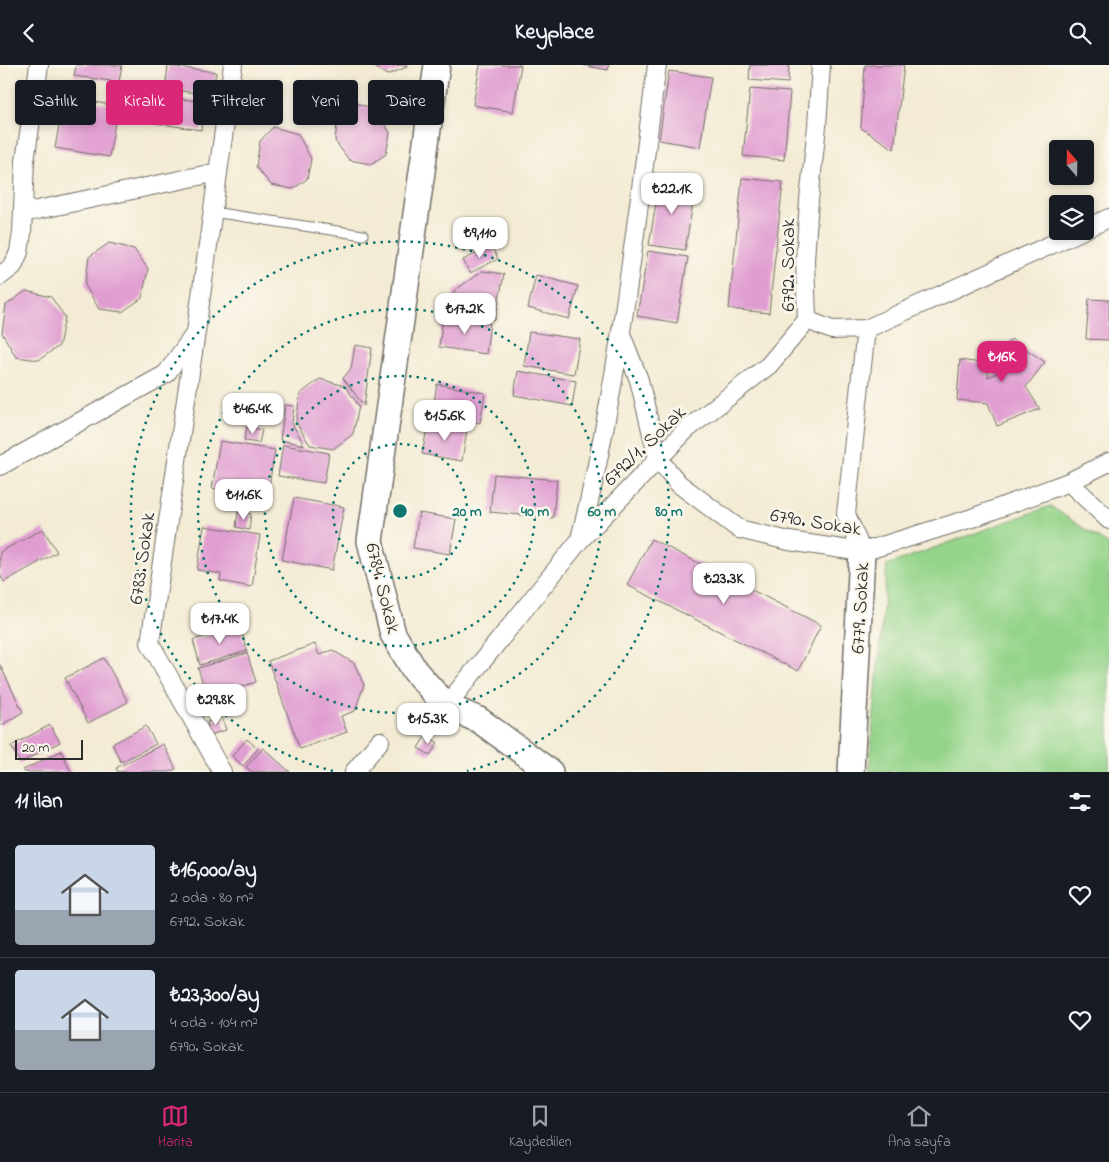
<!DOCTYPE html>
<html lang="tr">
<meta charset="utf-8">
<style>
body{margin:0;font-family:"Indie Flower",sans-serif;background:#20242c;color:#f1f3f6;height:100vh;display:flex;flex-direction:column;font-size:19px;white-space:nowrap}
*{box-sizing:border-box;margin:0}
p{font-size:16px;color:#9ea1a6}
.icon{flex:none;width:28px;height:28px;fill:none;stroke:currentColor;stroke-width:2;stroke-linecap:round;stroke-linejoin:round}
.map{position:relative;height:707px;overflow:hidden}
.details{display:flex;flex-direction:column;background:#171b24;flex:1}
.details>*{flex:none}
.hud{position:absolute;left:15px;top:15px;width:500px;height:45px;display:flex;gap:10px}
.needle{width:32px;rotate:340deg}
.tools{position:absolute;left:1049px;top:75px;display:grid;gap:10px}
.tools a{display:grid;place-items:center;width:45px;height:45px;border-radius:5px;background:#171b24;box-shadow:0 2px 8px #0003;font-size:25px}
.scale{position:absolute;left:15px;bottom:12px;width:68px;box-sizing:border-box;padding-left:5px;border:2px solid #2b2b2b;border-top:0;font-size:14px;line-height:18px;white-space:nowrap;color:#2b2b2b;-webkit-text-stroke:4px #fbf7ec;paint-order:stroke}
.price{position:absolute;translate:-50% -42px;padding:0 11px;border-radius:10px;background:#fff;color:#222;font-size:16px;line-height:32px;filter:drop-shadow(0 1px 2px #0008)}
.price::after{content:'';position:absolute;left:50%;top:30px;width:15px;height:11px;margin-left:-8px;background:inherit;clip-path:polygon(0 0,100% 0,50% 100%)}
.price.active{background:#db2777;color:#fff}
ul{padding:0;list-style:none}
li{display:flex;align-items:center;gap:15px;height:125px;padding:0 15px}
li+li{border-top:1px solid #363941}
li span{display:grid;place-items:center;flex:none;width:140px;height:100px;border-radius:5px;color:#555}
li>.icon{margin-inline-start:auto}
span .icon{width:60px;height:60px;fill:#fffc;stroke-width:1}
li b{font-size:21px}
h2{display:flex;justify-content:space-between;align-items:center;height:60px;padding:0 15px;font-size:21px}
.tag{padding:0 18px;border-radius:5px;background:#171b24;box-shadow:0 2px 8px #0003;font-size:18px;line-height:45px}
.tag.active{background:#db2777;color:#fff}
header{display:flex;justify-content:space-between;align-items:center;height:65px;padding:0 15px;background:#171b24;font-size:22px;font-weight:700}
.menu{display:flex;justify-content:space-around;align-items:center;height:70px;border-top:1px solid #363941;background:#171b24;font-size:14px;color:#9ea1a6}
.menu a{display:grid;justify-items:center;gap:2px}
.menu .active{color:#db2777}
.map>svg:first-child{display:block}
</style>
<header><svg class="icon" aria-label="back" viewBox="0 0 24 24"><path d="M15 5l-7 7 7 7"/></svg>Keyplace<svg class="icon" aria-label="search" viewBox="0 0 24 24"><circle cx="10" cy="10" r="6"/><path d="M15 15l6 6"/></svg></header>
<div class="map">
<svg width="1109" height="707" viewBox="0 0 1109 707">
<rect width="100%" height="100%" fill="#fbf7ec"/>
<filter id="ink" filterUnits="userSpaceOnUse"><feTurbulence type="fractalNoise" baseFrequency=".02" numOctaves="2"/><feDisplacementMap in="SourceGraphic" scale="10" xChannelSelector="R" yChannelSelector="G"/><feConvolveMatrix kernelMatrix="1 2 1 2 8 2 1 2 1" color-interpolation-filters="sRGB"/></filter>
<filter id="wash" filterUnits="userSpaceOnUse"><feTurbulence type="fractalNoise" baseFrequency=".0096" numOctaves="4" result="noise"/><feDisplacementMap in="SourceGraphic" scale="20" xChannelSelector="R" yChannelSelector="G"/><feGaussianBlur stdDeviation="1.12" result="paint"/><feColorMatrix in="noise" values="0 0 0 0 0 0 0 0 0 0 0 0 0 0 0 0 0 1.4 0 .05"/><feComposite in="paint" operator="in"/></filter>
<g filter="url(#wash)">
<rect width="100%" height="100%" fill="#f3ebd4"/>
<path fill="#94d48a" stroke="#60805a" d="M1050,441l59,39v227l-240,-1 18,-206z"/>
<g id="blocks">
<path fill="#e09dd1" d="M76,0h46l-3,17 -45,-6z
M371,0h36v2l-20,8z
M480,0h41l-8,47 -40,-7z
M582,0h27l-1,5z
M750,0h39l-1,18 -39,-3z
M865,0h39l-10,84 -33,-21z
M168,1l48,6 -4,23 -47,-6z
M669,6l42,6 -11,70 -41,-7z
M750,24l40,3 -6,68 -41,-4z
M135,27l16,3 -3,22 -16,-2z
M159,31l45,6 -3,28 -46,-7z
M64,32l54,9 -9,51 -54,-9z
M351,37l25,7 14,24 -4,21 -15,10 -22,-4 -14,-19 3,-26z
M273,62l25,7 13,25 -4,20 -14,10 -22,-4 -15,-18 4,-26z
M742,113l41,4 -14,131 -40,-4z
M660,114l36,6 -11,65 -36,-5z
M109,178l25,6 14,20 -6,29 -20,14 -23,-3 -14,-24 4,-28z
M491,181l7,13 -28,14 -7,-13z
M648,186l40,6 -11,66 -40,-7z
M482,206l22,3 -9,46 -44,-7 3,-22z
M536,210l42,11 -9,33 -41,-11z
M26,226l25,6 14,20 -6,29 -20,14 -23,-3 -14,-24 4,-28z
M1089,234l20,1v40l-23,-1z
M443,252l47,6 -4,31 -47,-7z
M529,267l51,7 -6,35 -50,-8z
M1011,274l34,23 -19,25 14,22 -43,17 -9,-23 -31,-3 3,-40 28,4v13l17,-7 -11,-7z
M355,280l17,3 -8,58 -21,-28 8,-9z
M518,306l58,10 -4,25 -58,-11z
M320,314l25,7 14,20 -6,28 -20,15 -23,-4 -14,-23 4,-28z
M437,319l48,9 -5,30 -48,-8z
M285,340l9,1 -2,17 12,22 -24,-5z
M428,359l39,6 -5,31 -40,-7z
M247,362l15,3 -3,13 -15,-2z
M220,376l55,9 -8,47 -19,-3 -2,12 -16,-3 2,-11 -20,-4z
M283,380l46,8 -5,30 -46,-7z
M494,409l63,6 -4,38 -63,-6z
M294,433l50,9 -12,63 -50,-10z
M238,447l13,2 -2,16 -13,-3z
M419,448l37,6 -6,35 -37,-6z
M204,461l56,9 -8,52 -32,-6 1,-7 -24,-4z
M43,464l14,23 -53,30 -4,-7v-23z
M651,474l170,86 -23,46 -171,-86z
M240,561l7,25 -47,14 -7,-25z
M315,579l4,11 13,-5 22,13 10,22 -9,26 -14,5 6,16 -47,17 -32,-88z
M247,588l9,29 -16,5 3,8 -14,4 -3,-8 -19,6 -9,-29z
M104,593l24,44 -40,21 -23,-45z
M0,600l23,47 -23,14z
M222,652l4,13 -16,5 -3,-13z
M50,660l10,17 -40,21 -9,-17z
M146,661l10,18 -35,18 -9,-18z
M426,670l12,8 -8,12 -12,-7z
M247,674l11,10 -15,17 -11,-10z
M163,679l13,25 -7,3h-51l-2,-4z
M263,683l27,24h-38l-6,-5z
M61,686l10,21h-48v-2z"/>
</g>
</g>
<g filter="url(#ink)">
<use href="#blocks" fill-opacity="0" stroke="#716e66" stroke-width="1"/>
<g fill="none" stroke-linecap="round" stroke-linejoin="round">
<g stroke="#716e66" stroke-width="11">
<path id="lane" d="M213,147l150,23"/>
</g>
<g stroke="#716e66" stroke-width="20">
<path id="street" d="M821,0l-4,61 -8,74 -4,60 2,60 25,10 34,-1 215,-98
M23,148l195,-41
M1085,164l24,-11
M0,211l13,-10 6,-14 3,-19 3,-72 14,-96
M621,269l18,46 19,79 21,25 60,45 50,12 73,11 110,-34 97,-36 40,-20
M0,401l166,-92 28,-39
M1069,417l40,38
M580,474c39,-155 56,-315 77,-474
M862,487l-16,-38 20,-185
M446,641l134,-166 106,-110 83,-65 38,-45
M222,707l-72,-129 46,-311 37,-267
M354,707l26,-31"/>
</g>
<g stroke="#716e66" stroke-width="28">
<path id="secondary" d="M437,0l-67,476 23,93 22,37 31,35 33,14 71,52
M851,707l11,-220"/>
</g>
<use href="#lane" stroke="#fff" stroke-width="9"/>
<use href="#street" stroke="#fff" stroke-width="18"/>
<use href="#secondary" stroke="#fff" stroke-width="25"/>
</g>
</g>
<g fill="none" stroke="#0f766e" stroke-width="2.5" stroke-dasharray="2.5 5">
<circle cx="400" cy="446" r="67"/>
<circle cx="400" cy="446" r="135"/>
<circle cx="400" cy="446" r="202"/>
<path d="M333 706A269 269 0 1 1 467 706"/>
</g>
<g text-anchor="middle" stroke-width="5" stroke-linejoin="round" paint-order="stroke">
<g font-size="20" fill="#2b2b2b" stroke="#fbf7ec">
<text transform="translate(787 200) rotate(-90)" y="7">6792. Sokak</text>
<text transform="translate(644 380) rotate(-44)" y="7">6792/1. Sokak</text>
<text transform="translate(816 456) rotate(9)" y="7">6790. Sokak</text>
<text transform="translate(141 493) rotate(-82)" y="7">6783. Sokak</text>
<text transform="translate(384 523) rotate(76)" y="7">6784. Sokak</text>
<text transform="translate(859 543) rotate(-87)" y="7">6779. Sokak</text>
</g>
</g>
<circle cx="400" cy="446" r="8" fill="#0f766e" stroke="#fbf7ec" stroke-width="2.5"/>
<g font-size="15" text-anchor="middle" font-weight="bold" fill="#0f766e" stroke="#fbf7ec" stroke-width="5" stroke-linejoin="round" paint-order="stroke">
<text x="467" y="451">20 m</text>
<text x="535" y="451">40 m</text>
<text x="602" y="451">60 m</text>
<text x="669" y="451">80 m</text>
</g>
</svg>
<div class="tools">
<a><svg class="needle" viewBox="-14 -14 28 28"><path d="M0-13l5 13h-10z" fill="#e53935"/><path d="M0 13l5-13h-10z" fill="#9ea1a6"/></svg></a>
<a><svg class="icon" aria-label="layers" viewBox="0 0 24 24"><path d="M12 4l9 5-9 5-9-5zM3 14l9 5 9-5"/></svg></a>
</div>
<div class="scale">20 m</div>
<b class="price" style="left:672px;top:150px">₺22.1K</b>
<b class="price" style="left:480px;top:194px">₺9,110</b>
<b class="price" style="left:465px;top:270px">₺17.2K</b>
<b class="price active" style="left:1002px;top:318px">₺16K</b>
<b class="price" style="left:253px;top:370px">₺46.4K</b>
<b class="price" style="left:445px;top:377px">₺15.6K</b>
<b class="price" style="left:244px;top:456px">₺11.6K</b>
<b class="price" style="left:724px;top:540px">₺23.3K</b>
<b class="price" style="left:220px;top:580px">₺17.4K</b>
<b class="price" style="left:216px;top:661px">₺29.8K</b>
<b class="price" style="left:428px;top:680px">₺15.3K</b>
<div class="hud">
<a class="tag">Satılık</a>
<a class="tag active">Kiralık</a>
<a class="tag">Filtreler</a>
<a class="tag">Yeni</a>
<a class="tag">Daire</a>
</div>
</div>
<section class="details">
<h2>11 ilan<svg class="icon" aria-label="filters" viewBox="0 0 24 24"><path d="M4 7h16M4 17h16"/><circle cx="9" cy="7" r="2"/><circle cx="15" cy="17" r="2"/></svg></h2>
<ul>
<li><span style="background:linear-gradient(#c9d6e8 65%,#9aa5b1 0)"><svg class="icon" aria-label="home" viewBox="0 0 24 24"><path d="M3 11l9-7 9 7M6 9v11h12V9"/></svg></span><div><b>₺16,000/ay</b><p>2 oda · 80 m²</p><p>6792. Sokak</p></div><svg class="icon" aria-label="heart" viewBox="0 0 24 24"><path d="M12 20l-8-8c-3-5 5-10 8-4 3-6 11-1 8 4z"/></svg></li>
<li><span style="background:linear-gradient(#c9d6e8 60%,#9aa5b1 0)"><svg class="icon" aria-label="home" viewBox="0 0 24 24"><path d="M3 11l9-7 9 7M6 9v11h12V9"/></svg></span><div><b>₺23,300/ay</b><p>4 oda · 104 m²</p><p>6790. Sokak</p></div><svg class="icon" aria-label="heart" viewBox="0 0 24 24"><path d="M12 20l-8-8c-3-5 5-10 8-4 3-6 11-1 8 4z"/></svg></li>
</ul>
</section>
<nav class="menu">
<a class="active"><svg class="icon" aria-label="map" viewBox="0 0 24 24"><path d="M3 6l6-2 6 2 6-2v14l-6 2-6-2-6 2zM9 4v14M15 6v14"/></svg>Harita</a>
<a><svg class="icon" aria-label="saved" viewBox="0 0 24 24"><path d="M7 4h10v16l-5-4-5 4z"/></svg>Kaydedilen</a>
<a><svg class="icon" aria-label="home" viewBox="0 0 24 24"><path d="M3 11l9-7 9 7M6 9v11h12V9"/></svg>Ana sayfa</a>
</nav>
